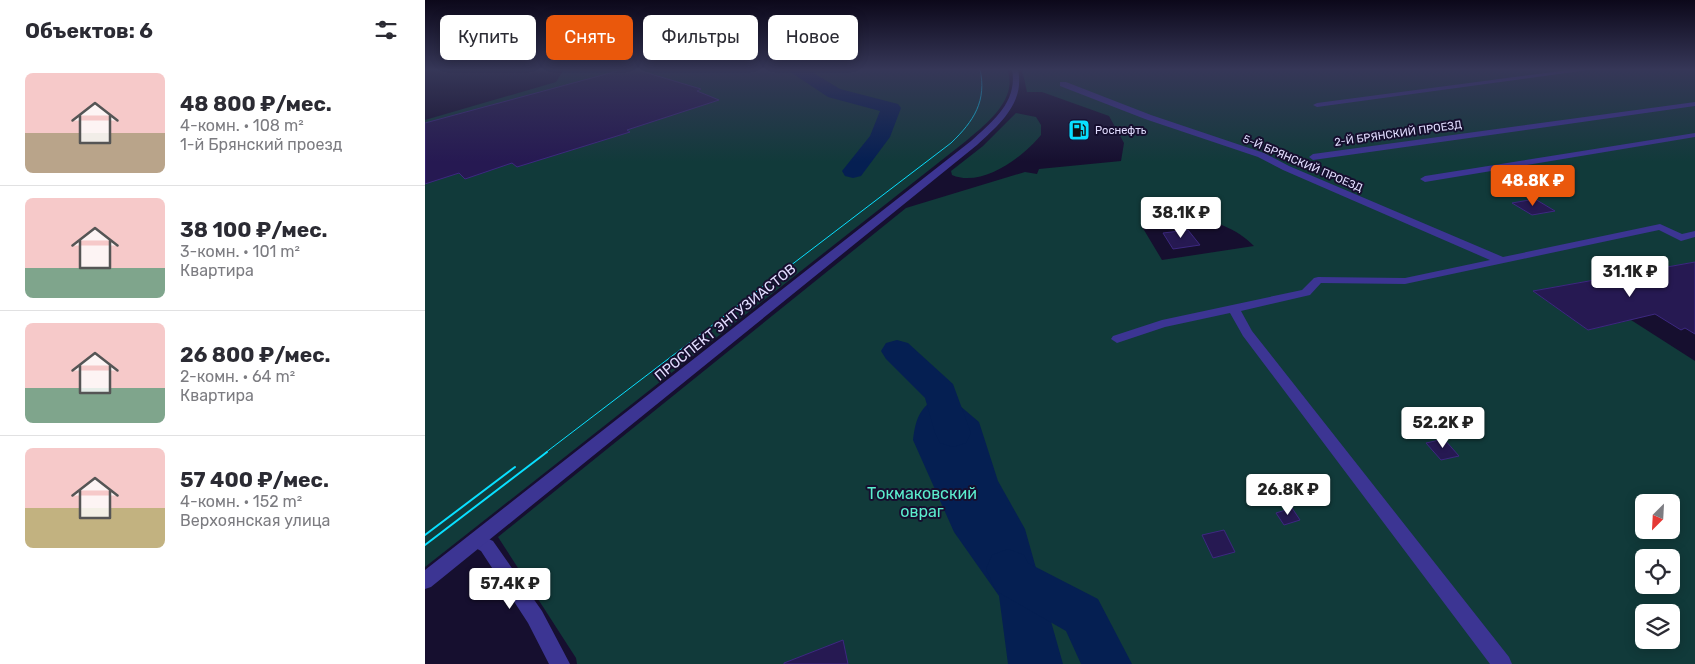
<!DOCTYPE html>
<html lang="ru">
<meta charset="utf-8">
<style>
body{margin:0;font-family:Rubik,sans-serif;background:#f2f2f3;color:#2b2b33;height:100vh;display:flex;flex-direction:column;font-size:19px;white-space:nowrap}
*{box-sizing:border-box;margin:0}
p{font-size:16px;color:#7c7c81}
.icon{flex:none;width:28px;height:28px;fill:none;stroke:currentColor;stroke-width:2;stroke-linecap:round;stroke-linejoin:round}
.map{position:relative;flex:1;overflow:hidden}
.sheet{display:flex;flex-direction:column;background:#fff;width:425px}
.sheet>*{flex:none}
.hud{position:absolute;left:15px;top:15px;width:475px;height:45px;display:flex;gap:10px}
.needle{width:32px;rotate:204deg}
.buttons{position:absolute;left:1210px;top:494px;display:grid;gap:10px}
.buttons a{display:grid;place-items:center;width:45px;height:45px;border-radius:8px;background:#fff;box-shadow:0 2px 12px #0003;font-size:25px}
.price{position:absolute;translate:-50% -42px;padding:0 11px;border-radius:5px;background:#fff;color:#222;font-size:16px;line-height:32px;filter:drop-shadow(0 1px 2px #0008)}
.price::after{content:'';position:absolute;left:50%;top:30px;width:15px;height:11px;margin-left:-8px;background:inherit;clip-path:polygon(0 0,100% 0,50% 100%)}
.price.current{background:#ea580c;color:#fff}
ul{padding:0;list-style:none}
li{display:flex;align-items:center;gap:15px;height:125px;padding:0 25px}
li+li{border-top:1px solid #e1e1e2}
li span{display:grid;place-items:center;flex:none;width:140px;height:100px;border-radius:8px;color:#555}
li>.icon{margin-inline-start:auto}
span .icon{width:60px;height:60px;fill:#fffc;stroke-width:1}
li b{font-size:21px}
h2{display:flex;justify-content:space-between;align-items:center;height:60px;padding:0 25px;font-size:21px}
.pill{padding:0 18px;border-radius:8px;background:#fff;box-shadow:0 2px 12px #0003;font-size:18px;line-height:45px}
.pill.current{background:#ea580c;color:#fff}
main{display:flex;flex:1;min-height:0}
.map>svg:first-child{display:block}
</style>
<main>
<section class="sheet">
<h2>Объектов: 6<svg class="icon" aria-label="filters" viewBox="0 0 24 24"><path d="M4 7h16M4 17h16"/><circle cx="9" cy="7" r="2"/><circle cx="15" cy="17" r="2"/></svg></h2>
<ul>
<li><span style="background:linear-gradient(#f6c9c9 60%,#b9a48a 0)"><svg class="icon" aria-label="home" viewBox="0 0 24 24"><path d="M3 11l9-7 9 7M6 9v11h12V9"/></svg></span><div><b>48 800 ₽/мес.</b><p>4-комн. · 108 m²</p><p>1-й Брянский проезд</p></div></li>
<li><span style="background:linear-gradient(#f6c9c9 70%,#7fa58c 0)"><svg class="icon" aria-label="home" viewBox="0 0 24 24"><path d="M3 11l9-7 9 7M6 9v11h12V9"/></svg></span><div><b>38 100 ₽/мес.</b><p>3-комн. · 101 m²</p><p>Квартира</p></div></li>
<li><span style="background:linear-gradient(#f6c9c9 65%,#7fa58c 0)"><svg class="icon" aria-label="home" viewBox="0 0 24 24"><path d="M3 11l9-7 9 7M6 9v11h12V9"/></svg></span><div><b>26 800 ₽/мес.</b><p>2-комн. · 64 m²</p><p>Квартира</p></div></li>
<li><span style="background:linear-gradient(#f6c9c9 60%,#c2b280 0)"><svg class="icon" aria-label="home" viewBox="0 0 24 24"><path d="M3 11l9-7 9 7M6 9v11h12V9"/></svg></span><div><b>57 400 ₽/мес.</b><p>4-комн. · 152 m²</p><p>Верхоянская улица</p></div></li>
</ul>
</section>
<div class="map">
<svg width="1270" height="664" viewBox="0 0 1270 664">
<rect width="100%" height="100%" fill="#160f2f"/>
<path fill="#113a3a" fill-rule="evenodd" d="M139,69h443c12,30 -21,55 -41,72l-541,426v-447l131,-38z
M597,69h673v193l-162,29 55,39 43,-10 64,41v303h-1118l-1,-6 -78,-121 408,-329 119,-36 12,2 2,-5 82,-8 3,-18 -15,-27 -67,-24h-15zM763,216c23,3 50,13 66,30l-92,14 -21,-35zM1219,502h27v28h-27zM1219,558h27v27h-27zM1219,612h27v28h-27z
M591,113l20,4 5,8v10c-18,22 -59,53 -89,40l-1,-4 32,-25z"/>
<path fill="#051f52" d="M516,393h11l7,12 20,17 19,59 27,48 38,135h-55l-9,-68 -45,-64 -41,-92c3,-25 8,-32 28,-47z"/>
<g fill="none" stroke-linecap="round" stroke-linejoin="round">
<path fill="#051f52" fill-rule="evenodd" d="M361,69h21l33,20 58,15 3,4 -11,29 -29,39 -8,2 -8,-2 -3,-5 28,-35 10,-25 -52,-14z
M472,340l11,3 45,41 18,49 -5,10 -13,4 -13,-4 -5,-10 -10,-35 -39,-39 -5,-8 5,-8z
M583,549l16,6 4,8 70,36 34,65h-51l-15,-33 -70,-40 -10,-22 6,-14z"/>
</g>
<path fill="#261952" stroke="#3d2881" d="M200,69h9l67,20 -4,2 22,9 -92,30 3,2 -113,35 -5,-4 -47,16 -6,-6 -34,11v-61z
M1110,199l20,12 -23,4 -20,-12z
M763,230l12,15 -27,4 -10,-16z
M1270,262v72l-10,-6 -4,2 -26,-16 -67,16 -55,-39z
M1019,439l15,17 -18,4 -15,-17z
M867,508l8,12 -16,5 -8,-12z
M799,530l11,22 -22,6 -11,-23z
M418,640l5,24h-64v-1z"/>
<g fill="none" stroke-linecap="round" stroke-linejoin="round">
<path fill="#3c3593" fill-rule="evenodd" d="M1151,69h19l-278,38 -4,-2 4,-2z
M635,82h6l85,33 113,38 25,13 214,91 157,-33 22,10 13,-3v6l-14,4 -22,-11 -254,54 -84,-1 -11,12 -69,16 11,20 257,326 3,7h-22l-247,-328 -13,-23 -65,14 -48,16 -6,-4 2,-3 49,-16 140,-30 12,-12 4,-1 87,1 85,-18 -207,-90 -25,-13 -113,-38 -85,-33z
M1270,102v4l-382,54 -4,-3 4,-3z
M1270,133v4l-270,45 -5,-3 5,-3z
M51,533l17,8 49,70 28,53h-21l-21,-41 -47,-72 -11,-6 -2,-5 2,-5z"/>
<path fill="#3c3593" fill-rule="evenodd" d="M587,69h6c7,34 -18,55 -41,76l-546,442 -6,2v-19l546,-429c22,-20 47,-39 41,-72z"/>
<path stroke="#09dfff" stroke-width="1" d="M120,453l406,-310c23,-22 36,-42 29,-74"/>
<path stroke="#09dfff" stroke-width="2" d="M0,535l90,-68
M0,545l122,-93"/>
</g>
<linearGradient id="sky" x2="0" y2="1"><stop stop-color="#0c081a"/><stop offset="0.43" stop-color="#363758"/><stop offset="1" stop-color="#363758" stop-opacity="0"/></linearGradient>
<rect width="1270" height="162" fill="url(#sky)"/>
<defs>
<g id="fuel-square" transform="scale(1.125)"><rect x="-9" y="-9" width="18" height="18" rx="4" fill="#09dfff" stroke="#160f2f"/><path d="M-5.5-6h7V0h2V4h1.3V-2.5L3-4.5l.8-.8L6-3V5H2.5V1h-1V6h-7ZM-4.2-4.7v3.2H.2V-4.7Z" fill="#111"/></g>
</defs>
<g fill-rule="evenodd">
<use href="#fuel-square" x="654" y="130"/>
</g>
<g text-anchor="middle" stroke-width="4" stroke-linejoin="round" paint-order="stroke">
<g font-size="11" fill="#e2ddff" stroke="#160f2f" text-anchor="start">
<text x="670" y="134">Роснефть</text>
</g>
<g font-size="11" fill="#e2ddff" stroke="#160f2f">
<text transform="translate(973 133) rotate(-8)" y="4">2-Й БРЯНСКИЙ ПРОЕЗД</text>
<text transform="translate(878 163) rotate(23)" y="4">5-Й БРЯНСКИЙ ПРОЕЗД</text>
</g>
<g font-size="14" fill="#e2ddff" stroke="#160f2f">
<text transform="translate(300 322) rotate(-39)" y="5">ПРОСПЕКТ ЭНТУЗИАСТОВ</text>
</g>
<g font-size="16" fill="#5bedcd" stroke="#160f2f">
<text x="497" y="499">Токмаковский<tspan x="497" dy="18">овраг</tspan></text>
</g>
</g>
</svg>
<div class="buttons">
<a><svg class="needle" viewBox="-14 -14 28 28"><path d="M0-13l5 13h-10z" fill="#e53935"/><path d="M0 13l5-13h-10z" fill="#7c7c81"/></svg></a>
<a><svg class="icon" aria-label="locate" viewBox="0 0 24 24"><circle cx="12" cy="12" r="6"/><path d="M12 2v4M12 18v4M2 12h4M18 12h4"/></svg></a>
<a><svg class="icon" aria-label="layers" viewBox="0 0 24 24"><path d="M12 4l9 5-9 5-9-5zM3 14l9 5 9-5"/></svg></a>
</div>
<b class="price current" style="left:1108px;top:207px">48.8K ₽</b>
<b class="price" style="left:756px;top:239px">38.1K ₽</b>
<b class="price" style="left:1205px;top:298px">31.1K ₽</b>
<b class="price" style="left:1018px;top:449px">52.2K ₽</b>
<b class="price" style="left:863px;top:516px">26.8K ₽</b>
<b class="price" style="left:85px;top:610px">57.4K ₽</b>
<div class="hud">
<a class="pill">Купить</a>
<a class="pill current">Снять</a>
<a class="pill">Фильтры</a>
<a class="pill">Новое</a>
</div>
</div>
</main>
